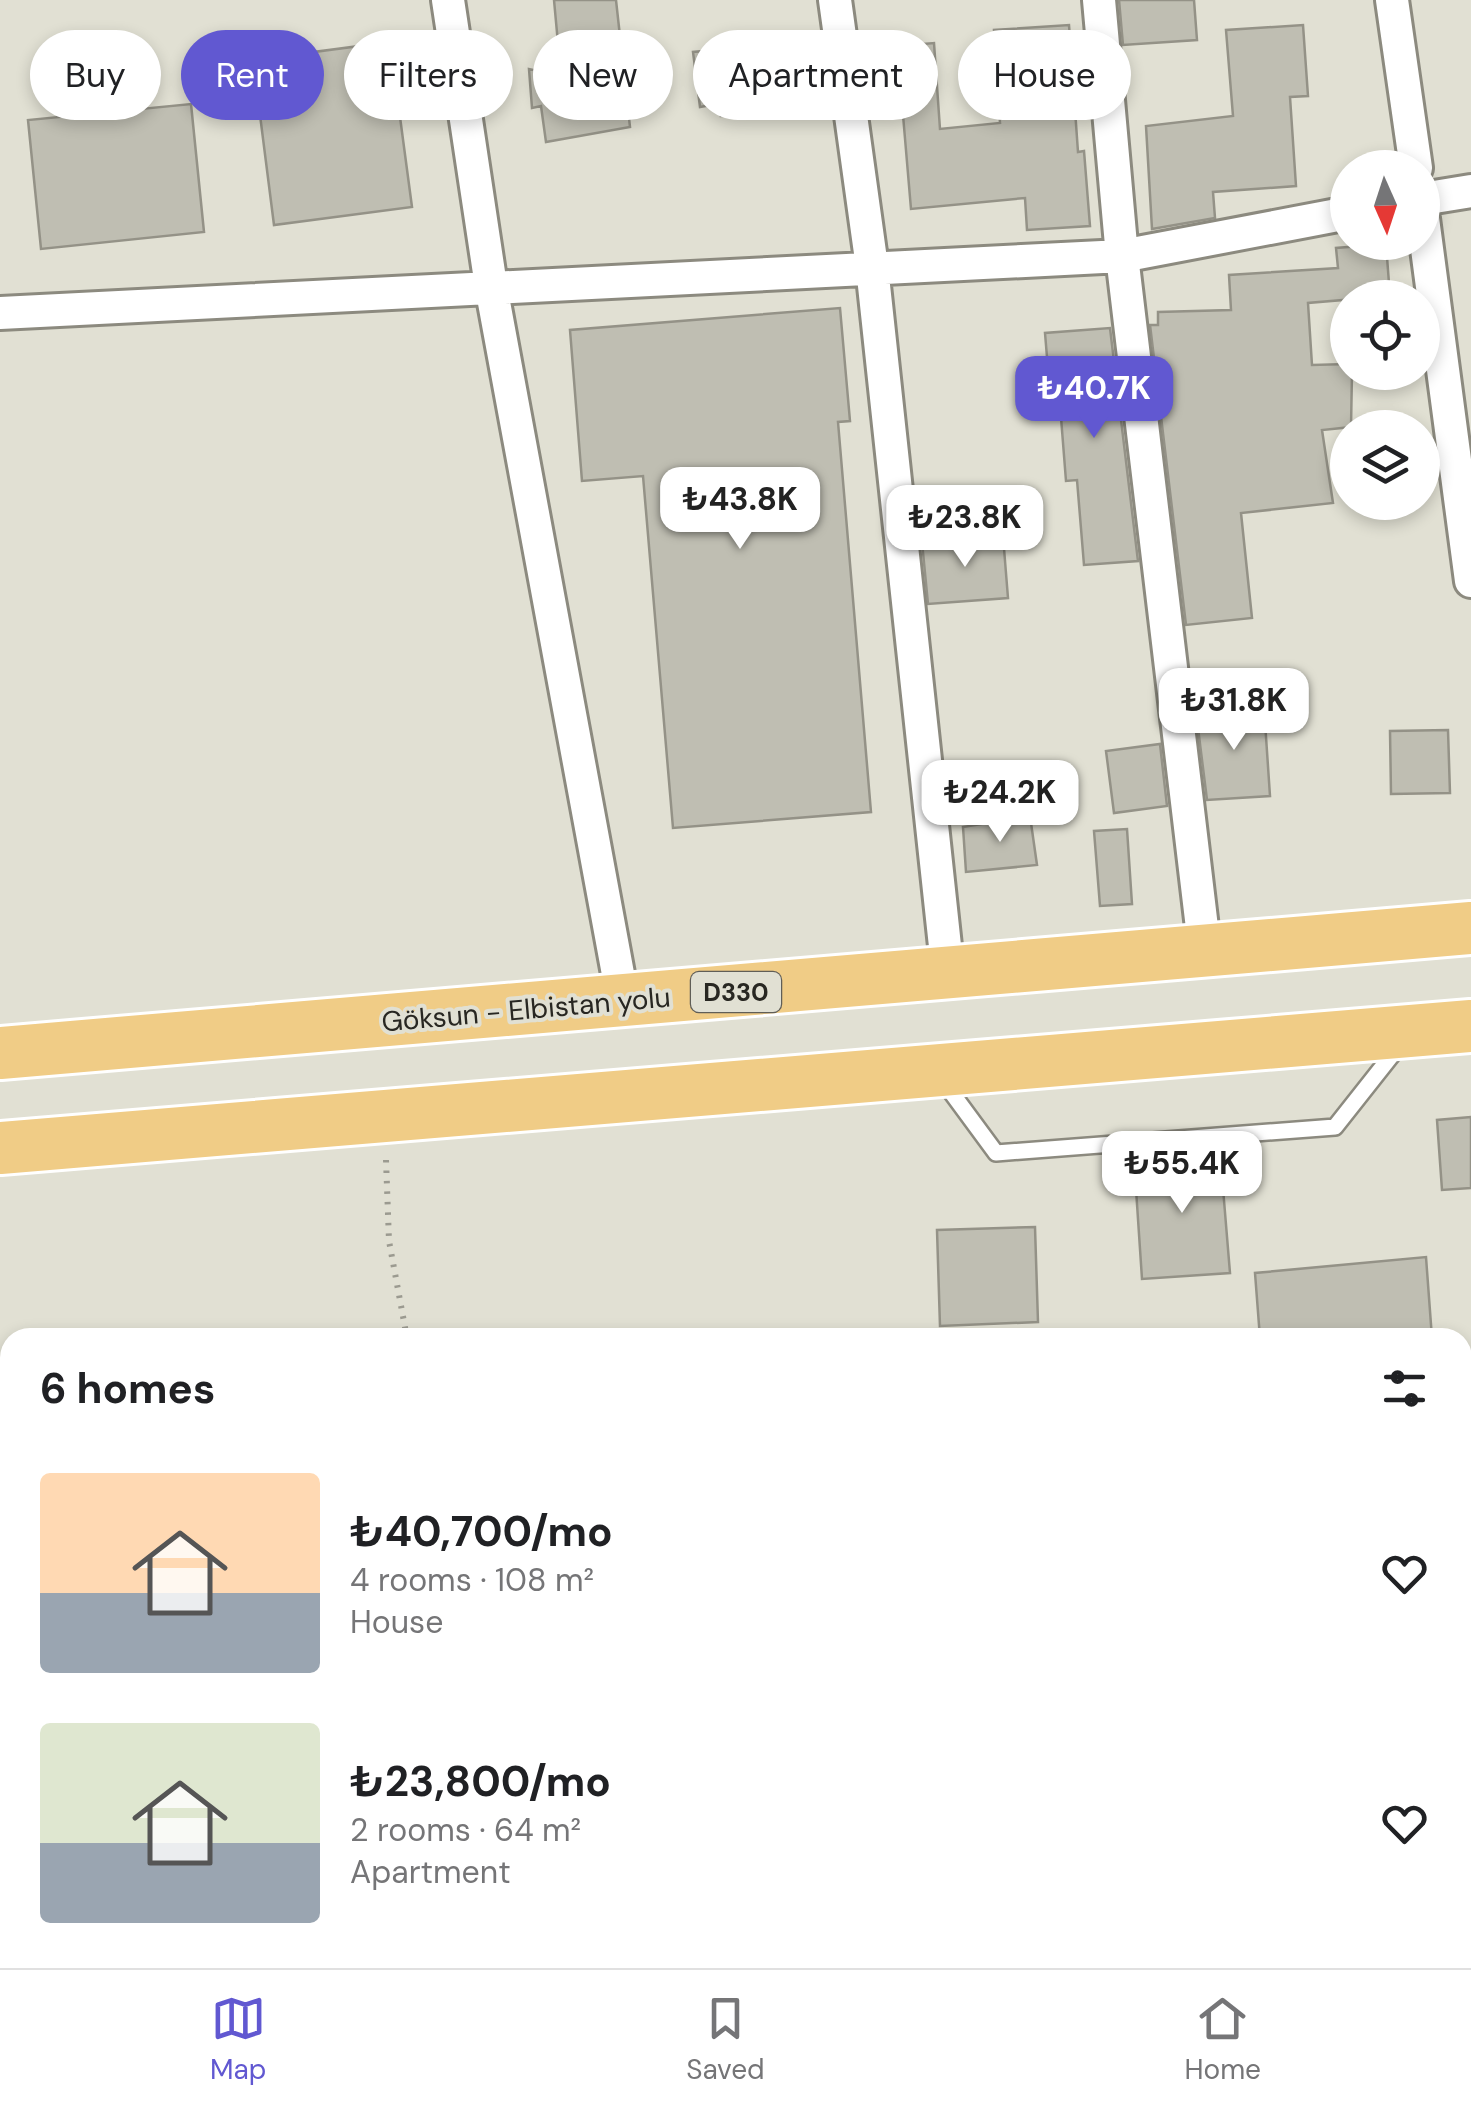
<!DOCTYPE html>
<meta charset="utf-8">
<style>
body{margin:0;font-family:"DM Sans",sans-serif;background:#f6f6f6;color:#202124;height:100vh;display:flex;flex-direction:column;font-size:38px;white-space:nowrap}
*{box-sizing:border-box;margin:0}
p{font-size:32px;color:#757577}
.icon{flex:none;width:55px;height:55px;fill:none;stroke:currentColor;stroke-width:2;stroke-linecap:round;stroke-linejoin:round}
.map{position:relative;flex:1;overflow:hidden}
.sheet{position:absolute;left:0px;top:1328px;width:1472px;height:642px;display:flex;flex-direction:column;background:#fff;border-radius:30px 30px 0 0;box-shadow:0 5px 15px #0003}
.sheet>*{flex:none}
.hud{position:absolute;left:30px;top:30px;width:1412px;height:90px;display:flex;gap:20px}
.needle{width:65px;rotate:177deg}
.buttons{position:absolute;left:1330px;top:150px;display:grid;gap:20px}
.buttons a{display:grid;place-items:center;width:110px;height:110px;border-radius:50%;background:#fff;box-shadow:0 5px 15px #0003;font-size:50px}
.price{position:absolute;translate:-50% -85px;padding:0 22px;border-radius:20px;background:#fff;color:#222;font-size:32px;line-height:65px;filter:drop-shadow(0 2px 5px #0008)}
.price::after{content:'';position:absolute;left:50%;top:60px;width:30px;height:22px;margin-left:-15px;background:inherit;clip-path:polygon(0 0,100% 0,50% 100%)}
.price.current{background:#6158d1;color:#fff}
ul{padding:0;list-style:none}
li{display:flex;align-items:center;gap:30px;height:250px;padding:0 40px}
li span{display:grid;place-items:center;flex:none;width:280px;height:200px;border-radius:10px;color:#555}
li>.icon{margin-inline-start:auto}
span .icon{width:120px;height:120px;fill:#fffc;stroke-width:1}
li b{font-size:42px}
h2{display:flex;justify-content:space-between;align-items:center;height:120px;padding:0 40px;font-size:42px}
.pill{padding:0 35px;border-radius:45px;background:#fff;box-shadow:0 5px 15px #0003;font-size:35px;line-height:90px}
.pill.current{background:#6158d1;color:#fff}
.menu{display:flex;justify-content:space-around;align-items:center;height:140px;border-top:2px solid #e0e0e0;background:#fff;font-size:28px;color:#757577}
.menu a{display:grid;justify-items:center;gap:5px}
.menu .current{color:#6158d1}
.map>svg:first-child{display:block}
</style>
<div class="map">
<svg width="1471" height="1968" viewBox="0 0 1471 1968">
<rect width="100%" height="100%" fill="#e1e0d3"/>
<path fill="#bfbeb2" stroke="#949287" stroke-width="2.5" d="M554,0h62l14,127 -84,15 -5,-36 -9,2 -3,-39 32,7z
M1119,0h75l3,40 -74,5z
M1069,25l9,127 6,-1 6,75 -63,4 -2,-32 -114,11 -8,-94 -32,2 -7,-68 70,-6 6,86 60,-6 -6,-93z
M1303,25l5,71 -18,1 6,89 -83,6 2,26 -63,11 -6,-103 87,-10 -7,-86z
M390,42l22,165 -138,18 -21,-165z
M784,44l5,69 -68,3 1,-13 -22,4 -7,-55z
M191,104l13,128 -163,17 -13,-129z
M1386,244l4,52 -82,7 4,62 36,-1v8h4l-1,55 -29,3 11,73 -92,10 11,105 -66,7 -36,-300h8v-13l73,-2 -2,-35 109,-7 -2,-20z
M840,308l10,113 -12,1 33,390 -198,16 -30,-352 -61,5 -12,-151z
M1110,328l28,233 -54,4 -7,-85 -11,1 -7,-89 -9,1 -5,-60z
M1003,536l5,62 -80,6 -6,-62z
M1264,707l6,89 -63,4 -11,-88z
M1448,730l2,63 -59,1 -1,-63z
M1160,744l7,62 -53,7 -8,-62z
M1030,816l7,49 -71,7 -3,-45z
M1127,829l5,75 -32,2 -6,-75z
M1471,1117v71l-29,2 -5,-70z
M1220,1152l10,121 -88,6 -8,-120z
M1035,1227l3,95 -98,4 -3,-96z
M1426,1257l6,81h-172l-5,-65z"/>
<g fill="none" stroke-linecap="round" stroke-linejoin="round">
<g stroke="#8c8a7f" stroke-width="20">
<path id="service" d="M943,1081l53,72 339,-26 64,-81"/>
</g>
<g stroke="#8c8a7f" stroke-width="38">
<path id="minor" d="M448,0l43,286 132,715
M835,0l37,267 76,707
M1099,0l23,256 83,697
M1392,0l24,168
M1422,199l49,-8
M1422,211l49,370
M0,313l1122,-57 226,-43"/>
</g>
<g stroke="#fff" stroke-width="58">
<path id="trunk" d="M0,1053l1471,-125
M0,1148l1471,-122"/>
</g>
<path stroke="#9b9a90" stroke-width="6" stroke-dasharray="2.5 8" stroke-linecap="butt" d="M386,1160l3,81 18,97
M523,1960l2,8"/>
<use href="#service" stroke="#fff" stroke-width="15"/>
<use href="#minor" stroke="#fff" stroke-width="32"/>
<use href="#trunk" stroke="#f0cc86" stroke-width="52"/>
</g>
<g text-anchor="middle" stroke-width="8" stroke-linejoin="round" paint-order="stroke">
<rect fill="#e1e0d3" stroke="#605e57" stroke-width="2.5" x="691" y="972" width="90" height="40" rx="8"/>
<g font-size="25" font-weight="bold" fill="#282722">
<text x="736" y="1001">D330</text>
</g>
<g font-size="28" fill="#282722" stroke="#e1e0d3">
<text transform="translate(526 1009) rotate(-5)" y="10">Göksun - Elbistan yolu</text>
</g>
</g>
</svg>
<div class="buttons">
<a><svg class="needle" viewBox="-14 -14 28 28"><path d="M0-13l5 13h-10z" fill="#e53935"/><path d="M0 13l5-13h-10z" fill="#757577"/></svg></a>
<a><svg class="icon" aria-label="locate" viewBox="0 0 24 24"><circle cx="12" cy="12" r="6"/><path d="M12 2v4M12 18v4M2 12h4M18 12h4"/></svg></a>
<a><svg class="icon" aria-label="layers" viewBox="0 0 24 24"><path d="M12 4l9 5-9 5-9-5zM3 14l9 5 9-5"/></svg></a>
</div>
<b class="price current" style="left:1094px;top:441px">₺40.7K</b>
<b class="price" style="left:740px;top:552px">₺43.8K</b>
<b class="price" style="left:965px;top:570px">₺23.8K</b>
<b class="price" style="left:1234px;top:753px">₺31.8K</b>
<b class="price" style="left:1000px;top:845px">₺24.2K</b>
<b class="price" style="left:1182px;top:1216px">₺55.4K</b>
<div class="hud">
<a class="pill">Buy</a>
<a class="pill current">Rent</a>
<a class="pill">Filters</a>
<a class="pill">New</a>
<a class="pill">Apartment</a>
<a class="pill">House</a>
</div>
<section class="sheet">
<h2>6 homes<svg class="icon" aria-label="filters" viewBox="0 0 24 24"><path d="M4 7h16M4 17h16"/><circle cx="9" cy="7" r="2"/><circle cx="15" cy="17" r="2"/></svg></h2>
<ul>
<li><span style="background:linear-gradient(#ffd9b3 60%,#9aa5b1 0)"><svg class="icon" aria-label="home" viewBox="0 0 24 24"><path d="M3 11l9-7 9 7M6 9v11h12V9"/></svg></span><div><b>₺40,700/mo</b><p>4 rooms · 108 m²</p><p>House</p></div><svg class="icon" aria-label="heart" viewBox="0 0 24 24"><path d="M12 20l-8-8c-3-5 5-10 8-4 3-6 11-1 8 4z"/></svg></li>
<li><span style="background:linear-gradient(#dfe7d0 60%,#9aa5b1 0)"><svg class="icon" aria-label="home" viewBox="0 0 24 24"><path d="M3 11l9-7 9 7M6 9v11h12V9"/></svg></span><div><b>₺23,800/mo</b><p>2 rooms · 64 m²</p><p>Apartment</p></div><svg class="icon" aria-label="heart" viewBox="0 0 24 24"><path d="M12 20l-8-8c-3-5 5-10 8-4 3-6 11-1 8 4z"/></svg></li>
</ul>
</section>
</div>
<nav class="menu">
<a class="current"><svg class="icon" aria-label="map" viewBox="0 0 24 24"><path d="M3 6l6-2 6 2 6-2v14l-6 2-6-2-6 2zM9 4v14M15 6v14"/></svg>Map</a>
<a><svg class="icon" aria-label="saved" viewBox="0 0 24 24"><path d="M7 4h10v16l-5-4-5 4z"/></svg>Saved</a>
<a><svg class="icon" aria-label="home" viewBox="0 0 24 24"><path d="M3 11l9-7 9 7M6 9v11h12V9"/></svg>Home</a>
</nav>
